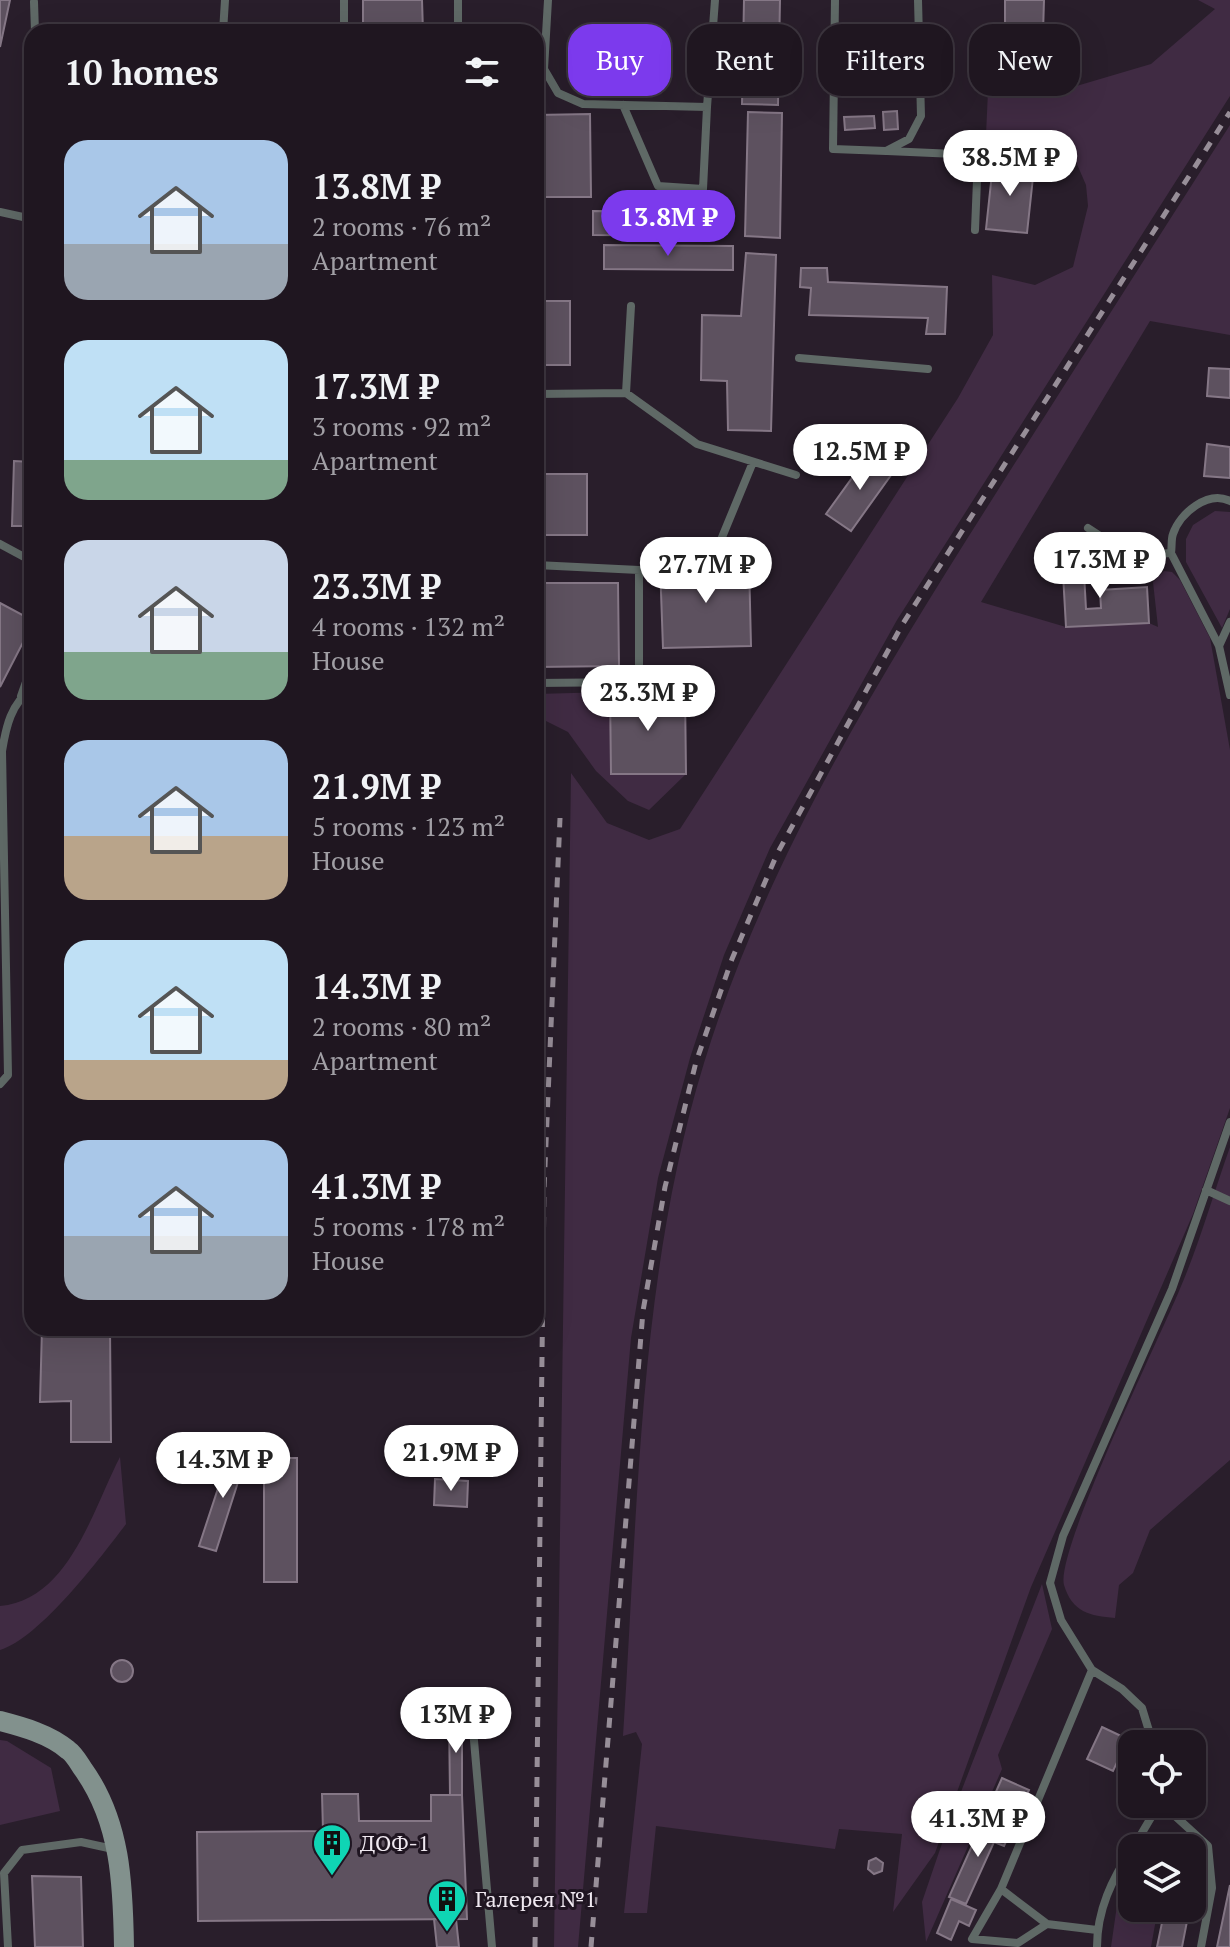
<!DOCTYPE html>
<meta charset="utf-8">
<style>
body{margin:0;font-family:"PT Serif",serif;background:#271f29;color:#f1f3f6;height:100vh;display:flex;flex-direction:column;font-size:30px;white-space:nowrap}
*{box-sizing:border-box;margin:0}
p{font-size:26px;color:#a19fa5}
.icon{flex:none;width:44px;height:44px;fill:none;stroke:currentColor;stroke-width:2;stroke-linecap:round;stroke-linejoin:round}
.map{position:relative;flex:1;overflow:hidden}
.side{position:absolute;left:24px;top:24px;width:520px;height:1312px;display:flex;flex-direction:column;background:#1f1620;border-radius:24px;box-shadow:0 8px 32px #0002,0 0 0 2px #3c353e}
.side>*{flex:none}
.top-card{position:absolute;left:568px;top:24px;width:542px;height:72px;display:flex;gap:16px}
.controls{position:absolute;left:1118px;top:1730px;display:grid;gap:16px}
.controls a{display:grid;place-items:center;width:88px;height:88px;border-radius:16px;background:#1f1620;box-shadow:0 8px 32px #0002,0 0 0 2px #3c353e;font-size:40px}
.price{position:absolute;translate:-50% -68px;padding:0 18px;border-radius:28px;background:#fff;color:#222;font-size:26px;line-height:52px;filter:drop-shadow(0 2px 4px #0008)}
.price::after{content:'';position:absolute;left:50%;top:48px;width:24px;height:18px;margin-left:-12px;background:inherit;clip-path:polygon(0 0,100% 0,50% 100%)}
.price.current{background:#7c3aed;color:#fff}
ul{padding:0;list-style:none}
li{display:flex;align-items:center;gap:24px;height:200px;padding:0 40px}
li span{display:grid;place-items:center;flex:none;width:224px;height:160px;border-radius:24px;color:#555}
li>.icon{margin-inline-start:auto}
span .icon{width:96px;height:96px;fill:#fffc;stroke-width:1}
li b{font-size:34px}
h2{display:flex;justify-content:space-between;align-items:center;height:96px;padding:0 40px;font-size:34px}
.chip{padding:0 28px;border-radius:24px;background:#1f1620;box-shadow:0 8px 32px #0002,0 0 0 2px #3c353e;font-size:28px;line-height:72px}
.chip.current{background:#7c3aed;color:#fff}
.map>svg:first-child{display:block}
</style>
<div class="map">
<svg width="1230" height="1947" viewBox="0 0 1230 1947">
<rect width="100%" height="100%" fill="#291e2b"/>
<path fill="#402b43" d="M1198,0h32v96l-333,524 -127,228 -46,107 -34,103 -32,120 -27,160 -53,609h-24l17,-1174 36,50 42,17 31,-11 278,-431 35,-63 -1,-60 43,10 38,-18 15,-61 -2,-21 -19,-44 -26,1 -55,-7 2,-44 58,4 105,-31 64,-55z
M1230,125v210l-80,-14 -169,281 85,25 83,-4 9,4 -5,-45 11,-11 8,1 8,8 30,58 20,112v358l-37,106 -162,373 -96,266 -42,59 9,-78 -63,-5 -4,20 -179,-23 -9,87h-23l18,-169 -6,-12 -13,4c15,-223 15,-458 81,-673 63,-206 180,-393 294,-573 77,-122 155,-244 232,-365z
M1215,511l15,1v97l-8,19 -36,-66v-23l7,-14z
M610,692l1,82h75l-37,36 -21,-9 -32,-30 -28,-39 -32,-16v-22z
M1230,1147v313l-80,70 -17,43 -14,12 -4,33c-25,-2 -43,-6 -51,-33 -9,-33 96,-248 115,-294 20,-46 34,-96 51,-144z
M120,1457l6,67c-24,32 -87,115 -126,126v-44c69,-6 93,-97 120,-149z
M1042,1584l10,45 -54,126 4,14 -76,173 -4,-40 28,-82z
M0,1740l7,1 44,27 9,43 -60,14z
M1132,1867v41h26l-7,39h-40l8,-56z"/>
<path fill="#5d515f" stroke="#857786" stroke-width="2" d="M0,0h10l-10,47z
M363,0h59l1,32h-60z
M744,0h36l-2,105 -36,-1z
M1005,0h39l-1,33h-38z
M897,111l1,18 -14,1 -1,-18z
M748,112l34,1 -2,125 -35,-2z
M590,114l1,83h-55v-82z
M874,116l1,12 -30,2 -1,-13z
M993,164l41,4 -7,65 -41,-4z
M593,211l129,1v24l-129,-1z
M604,245l129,1v24l-129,-1z
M746,253l30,2 -5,176 -43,-1 -1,-49 -26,-1 1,-65 39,1z
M801,268h26l1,14 119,5 -2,47h-19l2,-16 -119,-3 2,-27 -11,-1z
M544,301h26v64h-26z
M1209,368l21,1v29l-23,-2z
M1207,444l23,3v31l-26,-2z
M870,453l24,18 -43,60 -25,-17z
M14,461l18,1v64h-20z
M544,474h43v61h-43z
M1083,555l3,54 15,-1 -1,-18 47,-3 2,36 -83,4 -4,-71z
M749,562l2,84 -88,2 -3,-84z
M536,583h82l1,83 -83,1z
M0,603l32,17v5l-32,62z
M685,691l1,83h-75l-1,-82z
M42,1328h68l1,114h-40v-41l-31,1z
M231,1449l16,5 -31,97 -17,-5z
M264,1458h33v124h-33z
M435,1479l33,2 -1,26 -33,-2z
M111 1671a11 11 0 1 1 22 0a11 11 0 1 1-22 0Z
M497,1694v22l-48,1v-22z
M462,1716v79h-12l-1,-78z
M1102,1727l36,17h-6l-2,19 -11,-5 -6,13 -26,-12z
M1002,1778l27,12 -18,41 -27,-12z
M322,1794h36l1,27h72v-26h31l5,124 -269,2 -1,-89 126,-1z
M984,1819l27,12 -7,15 -10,-4 -28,62 -17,-7z
M876,1858l7,5 -1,8 -8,3 -6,-5 1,-8z
M32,1876l49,1 2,70h-48z
M1230,1885v62h-13z
M951,1899l25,11 -7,16 -10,-5 -8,19 -14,-7z
M1165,1908l24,3 -7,36h-25z
M434,1919h22l3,28h-22z"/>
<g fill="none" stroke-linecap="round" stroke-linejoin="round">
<path stroke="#5f6966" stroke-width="8" d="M344,0v32
M835,0l-2,149 53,2 23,-12 12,-23 -3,-116
M34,2l1,30
M223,32l2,-32
M458,32v-32
M536,69h8l4,-69
M544,69l14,24 25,11 124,3 8,-107
M623,105l35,81 45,3 4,-82
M887,151l91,4 -3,75
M0,212l32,7
M799,358l129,11
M626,393l5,-87
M536,394l90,-1 71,51 99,31
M1088,528l43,28 40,-3 48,93 11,49
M0,544l26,14 6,7
M718,547l35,-85
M1171,553c1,-5 0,-14 2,-19 7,-21 35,-44 57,-33
M1219,646l11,-24
M536,683l103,-1v-112l-103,-5v-171
M21,696l11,-31
M0,1084l8,-9 -6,-324c4,-24 9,-48 30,-62
M1206,1190l24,11
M1092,1670l-91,219 46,35 50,6
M473,1729l19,218
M1153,1744l-11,-36 -20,-19 -30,-19 -31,-50 -11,-37 13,-47 109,-247 58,-167
M1162,1804l46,42 4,42 -11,59
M1133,1848l26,-44
M1001,1889l-29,50 46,4 29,-19
M8,1947l-4,-74 18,-23 59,-8 32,7
M1097,1947c0,-37 15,-68 35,-98"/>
<path stroke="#82918d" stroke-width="20" d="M0,1721c23,6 49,13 68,29 6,4 11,13 15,19 38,53 40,116 41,178"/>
<path stroke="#978e98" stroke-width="5" stroke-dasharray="10 10" stroke-linecap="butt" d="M535,1947l9,-758 16,-371
M591,1947l52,-636 22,-124 31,-125 36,-103 45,-105 125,-229 328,-513"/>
</g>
<defs>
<g id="building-pin" transform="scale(2)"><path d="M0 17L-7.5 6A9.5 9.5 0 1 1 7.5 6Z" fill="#0fd5b4" stroke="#1f1521"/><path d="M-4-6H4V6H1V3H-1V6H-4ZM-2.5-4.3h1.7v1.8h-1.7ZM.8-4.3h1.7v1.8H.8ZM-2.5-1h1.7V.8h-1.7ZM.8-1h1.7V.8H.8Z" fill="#111"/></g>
</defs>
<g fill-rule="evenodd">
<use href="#building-pin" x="332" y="1843"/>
<use href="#building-pin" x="447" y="1899"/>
</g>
<g text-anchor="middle" stroke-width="6" stroke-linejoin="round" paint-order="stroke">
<g font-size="22" fill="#efe8f0" stroke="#1f1521" text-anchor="start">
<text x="360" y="1851">ДОФ-1</text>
<text x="475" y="1907">Галерея №1</text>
</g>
</g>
</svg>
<div class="controls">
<a><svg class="icon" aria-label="locate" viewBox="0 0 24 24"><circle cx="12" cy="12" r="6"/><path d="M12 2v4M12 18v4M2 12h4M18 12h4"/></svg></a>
<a><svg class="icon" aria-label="layers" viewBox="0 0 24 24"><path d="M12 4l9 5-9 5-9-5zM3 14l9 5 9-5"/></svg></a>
</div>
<b class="price" style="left:1010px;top:198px">38.5M ₽</b>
<b class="price current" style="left:668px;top:258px">13.8M ₽</b>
<b class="price" style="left:860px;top:492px">12.5M ₽</b>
<b class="price" style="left:1100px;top:600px">17.3M ₽</b>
<b class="price" style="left:706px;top:605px">27.7M ₽</b>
<b class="price" style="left:648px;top:733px">23.3M ₽</b>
<b class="price" style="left:451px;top:1493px">21.9M ₽</b>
<b class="price" style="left:223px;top:1500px">14.3M ₽</b>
<b class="price" style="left:456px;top:1755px">13M ₽</b>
<b class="price" style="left:978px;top:1859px">41.3M ₽</b>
<div class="top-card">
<a class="chip current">Buy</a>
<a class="chip">Rent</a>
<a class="chip">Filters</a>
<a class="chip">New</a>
</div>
<section class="side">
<h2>10 homes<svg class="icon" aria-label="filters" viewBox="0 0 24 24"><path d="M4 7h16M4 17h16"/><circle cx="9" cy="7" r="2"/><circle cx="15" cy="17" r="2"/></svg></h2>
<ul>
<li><span style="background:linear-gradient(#a9c7e8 65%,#9aa5b1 0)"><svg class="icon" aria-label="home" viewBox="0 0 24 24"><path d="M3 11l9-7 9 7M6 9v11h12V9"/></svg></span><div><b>13.8M ₽</b><p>2 rooms · 76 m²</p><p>Apartment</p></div></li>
<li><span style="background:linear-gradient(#bfe0f5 75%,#7fa58c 0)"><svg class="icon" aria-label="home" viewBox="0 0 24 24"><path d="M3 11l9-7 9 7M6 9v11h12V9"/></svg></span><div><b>17.3M ₽</b><p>3 rooms · 92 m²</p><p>Apartment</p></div></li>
<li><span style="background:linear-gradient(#c9d6e8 70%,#7fa58c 0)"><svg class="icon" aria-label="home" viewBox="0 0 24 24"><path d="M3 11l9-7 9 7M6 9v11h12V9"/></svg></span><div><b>23.3M ₽</b><p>4 rooms · 132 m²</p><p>House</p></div></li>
<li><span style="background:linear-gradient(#a9c7e8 60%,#b9a48a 0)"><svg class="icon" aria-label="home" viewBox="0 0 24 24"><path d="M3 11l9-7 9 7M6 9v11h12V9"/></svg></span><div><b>21.9M ₽</b><p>5 rooms · 123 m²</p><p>House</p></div></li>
<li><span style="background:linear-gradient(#bfe0f5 75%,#b9a48a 0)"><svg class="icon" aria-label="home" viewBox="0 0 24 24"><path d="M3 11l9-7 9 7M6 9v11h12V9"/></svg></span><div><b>14.3M ₽</b><p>2 rooms · 80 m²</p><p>Apartment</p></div></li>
<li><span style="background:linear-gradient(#a9c7e8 60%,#9aa5b1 0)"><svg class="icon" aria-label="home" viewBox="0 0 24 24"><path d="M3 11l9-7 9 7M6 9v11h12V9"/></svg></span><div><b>41.3M ₽</b><p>5 rooms · 178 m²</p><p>House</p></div></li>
</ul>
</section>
</div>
